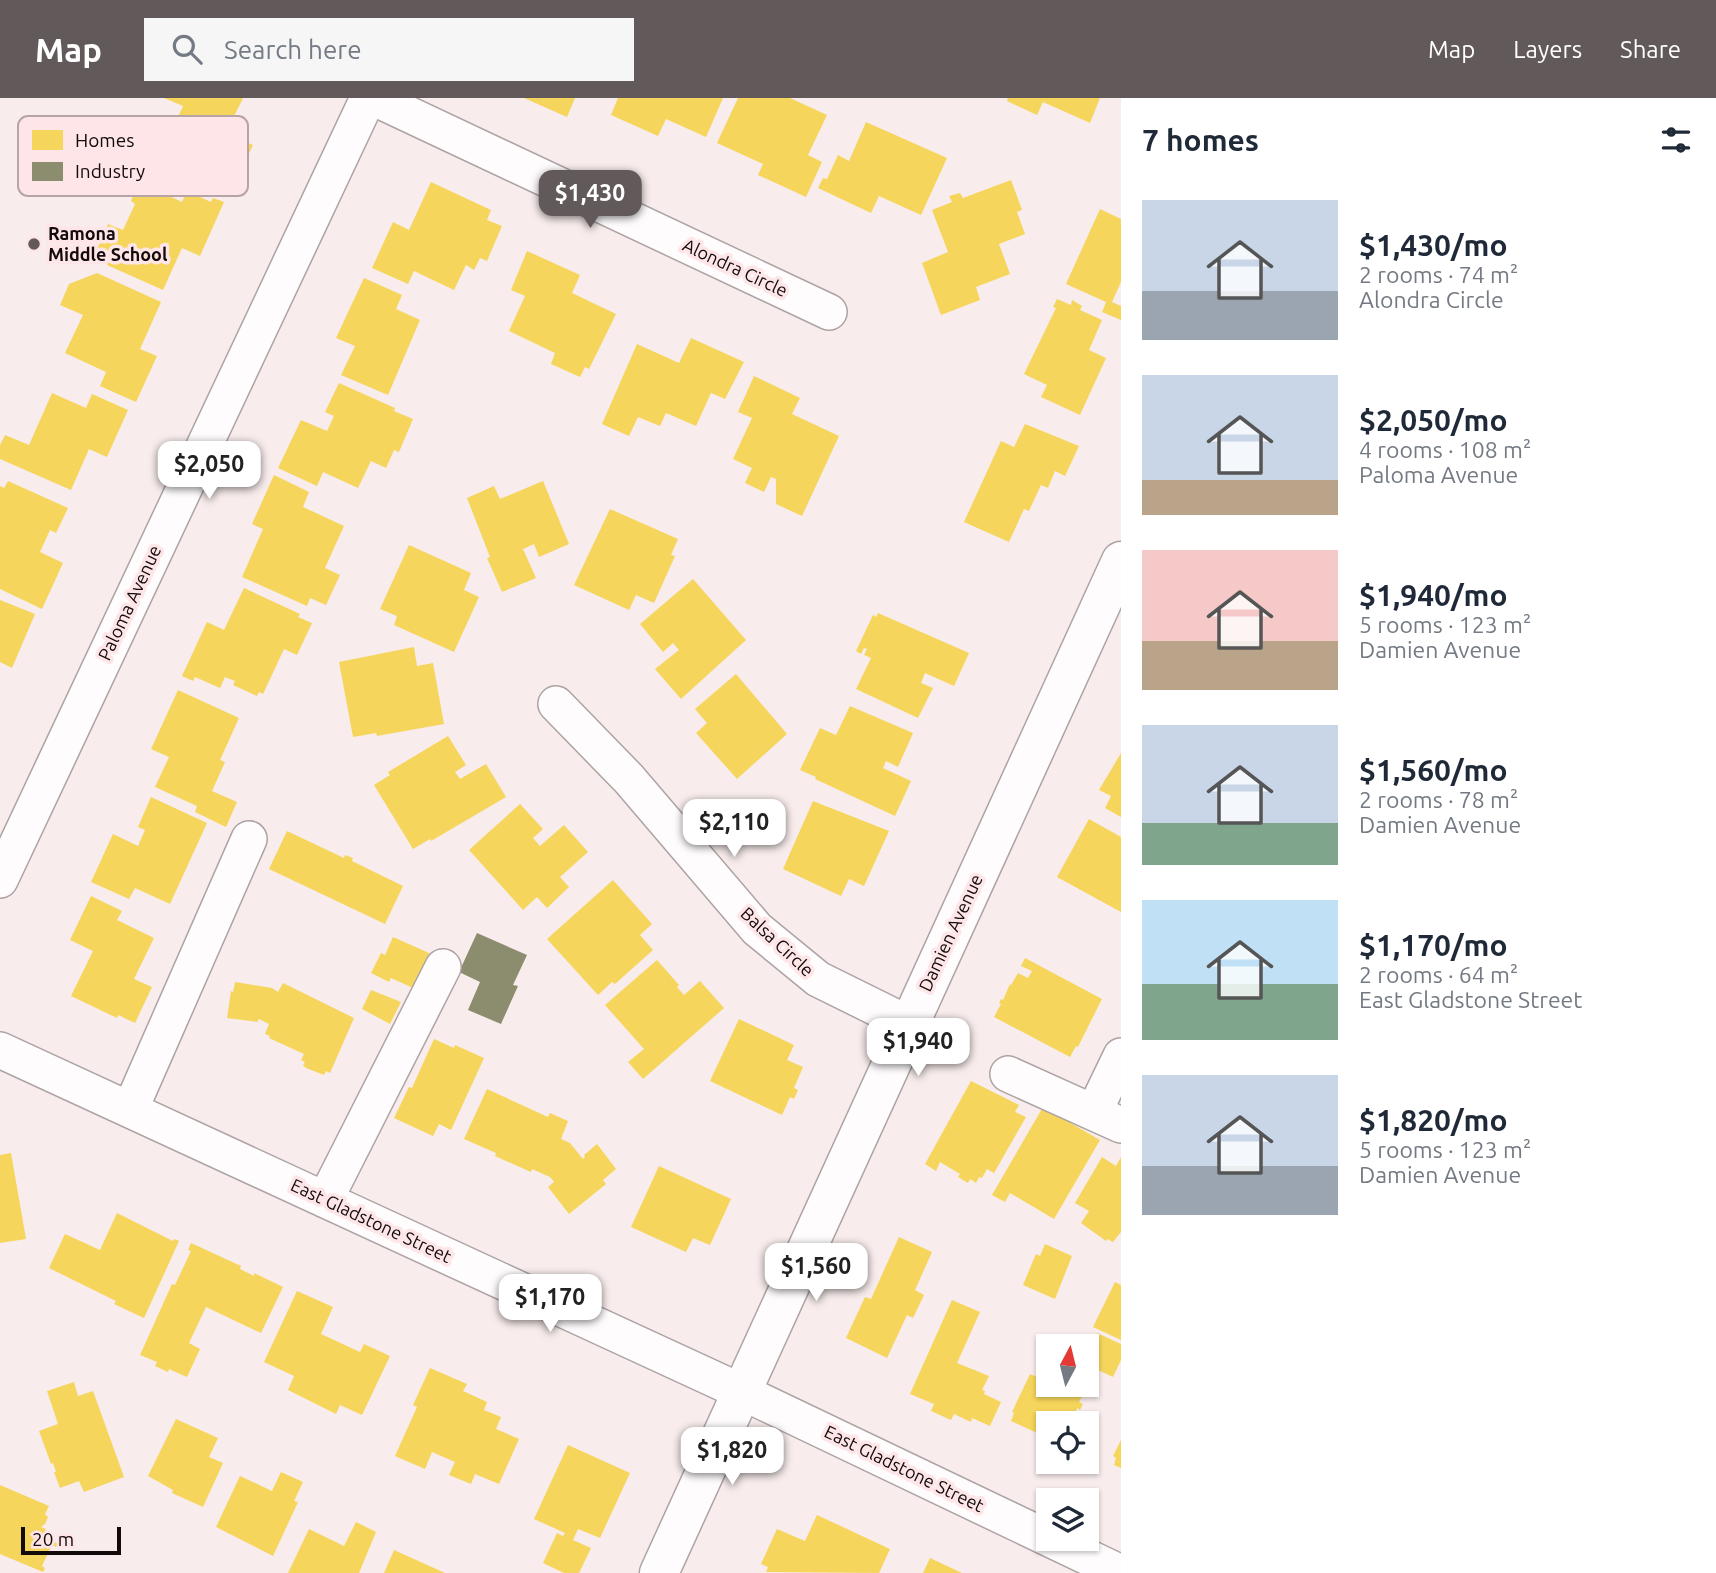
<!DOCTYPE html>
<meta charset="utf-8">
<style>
body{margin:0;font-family:Ubuntu,sans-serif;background:#f6f6f7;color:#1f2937;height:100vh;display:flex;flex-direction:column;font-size:26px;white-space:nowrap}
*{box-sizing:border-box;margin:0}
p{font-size:23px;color:#747a83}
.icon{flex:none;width:38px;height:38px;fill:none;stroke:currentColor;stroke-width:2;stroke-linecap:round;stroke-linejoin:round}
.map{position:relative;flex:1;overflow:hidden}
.drawer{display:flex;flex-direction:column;background:#fff;width:595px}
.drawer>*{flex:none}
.needle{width:46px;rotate:7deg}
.controls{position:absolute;left:1036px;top:1236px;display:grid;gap:14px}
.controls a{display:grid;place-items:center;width:63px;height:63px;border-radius:0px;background:#fff;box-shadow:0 2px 5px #0004;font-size:35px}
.scale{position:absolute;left:21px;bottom:18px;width:100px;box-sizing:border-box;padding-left:7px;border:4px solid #120a0b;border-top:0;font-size:19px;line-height:24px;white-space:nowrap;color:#120a0b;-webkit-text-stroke:5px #fee6e8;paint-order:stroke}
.price{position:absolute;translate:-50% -60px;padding:0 16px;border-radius:14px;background:#fff;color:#222;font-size:23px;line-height:46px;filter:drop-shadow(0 2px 4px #0008)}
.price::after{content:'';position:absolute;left:50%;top:42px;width:21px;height:16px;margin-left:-10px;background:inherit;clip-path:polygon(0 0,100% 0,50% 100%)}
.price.on{background:#62595a;color:#fff}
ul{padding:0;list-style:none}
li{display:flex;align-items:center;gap:21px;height:175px;padding:0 21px}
li span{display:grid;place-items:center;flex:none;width:196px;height:140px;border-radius:0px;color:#555}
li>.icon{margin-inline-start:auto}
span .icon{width:84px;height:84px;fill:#fffc;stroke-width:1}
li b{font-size:30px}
h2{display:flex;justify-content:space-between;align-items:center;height:84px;padding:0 21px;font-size:30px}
header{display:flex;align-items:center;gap:42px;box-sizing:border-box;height:98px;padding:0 35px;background:#62595a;color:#fff}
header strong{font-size:33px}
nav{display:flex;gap:38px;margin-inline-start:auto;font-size:24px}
.search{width:490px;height:63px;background:#f6f6f7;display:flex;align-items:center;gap:18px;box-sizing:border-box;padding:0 24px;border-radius:0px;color:#747a83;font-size:26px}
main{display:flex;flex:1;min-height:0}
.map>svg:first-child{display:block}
</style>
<header>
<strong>Map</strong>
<div class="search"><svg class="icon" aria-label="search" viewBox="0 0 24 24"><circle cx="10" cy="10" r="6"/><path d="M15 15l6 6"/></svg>Search here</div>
<nav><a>Map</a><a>Layers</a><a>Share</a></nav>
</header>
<main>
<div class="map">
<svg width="1121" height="1475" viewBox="0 0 1121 1475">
<rect width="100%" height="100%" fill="#f8ecec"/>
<path fill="#f6d55c" d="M164,0h79l-17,35 27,12 -24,51 -39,-17 7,-14 -34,-15 20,-44z
M524,0h51l-8,19z
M618,0h105l-17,39 -40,-18 -8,17 -47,-21z
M738,0h52l37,17 -19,40 14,7 -16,35 -48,-22 5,-11 -46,-21z
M1008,0h92l-10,25 -47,-21 -6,13 -30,-14z
M866,24l81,36 -26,57 -42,-19 -8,17 -53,-25 5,-10 4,1 11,-24 11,6z
M1011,82l11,30 -5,2 8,22 -26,10 11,30 -34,13 4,13 -39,15 -19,-52 26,-11 -16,-42 20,-8 -3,-6 11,-3 3,5z
M431,84l60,28 -4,10 15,6 -15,35 -7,-3 -6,12 -8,-5 -12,25 -40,-19 -6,13 -36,-16 21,-46 16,8z
M144,86l38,18 5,-11 24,11 2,-4 11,4 -24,54 -18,-8 -19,42 -56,-25 1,-3 -14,-6 14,-32 15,6 12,-26 -4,-3 5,-13 5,2z
M1100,111l21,10v63l-9,20 9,4v14l-19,-8 4,-10 -40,-18z
M527,153l53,24 -8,18 44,21 -27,55 -4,-2 -5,10 -29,-13 4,-11 -46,-22 16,-35 -14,-6z
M97,175l64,29 -21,47 17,7 -21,46 -36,-16 6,-14 -41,-19 18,-38 -23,-10 9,-21z
M364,180l38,17 -6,14 24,11 -32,75 -47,-20 14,-29 -19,-8z
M1057,201l14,6 1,-5 10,6 -2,4 22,10 -13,30 17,8 -26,57 -39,-18 6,-12 -23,-11 32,-66 -3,-1z
M691,240l53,24 -19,37 -14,-6 -15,33 -30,-13 -6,13 -22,-9 -9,19 -27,-12 35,-80 42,19z
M754,278l46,22 -8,16 47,22 -37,80 -26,-12v-25l-5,-2 -7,15 -19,-9 7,-15 -19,-9 19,-41 -14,-6z
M339,285l56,25 -1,3 19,8 -14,33 -5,-2 -8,18 -15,-7 -13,27 -35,-16 -6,14 -39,-18 23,-48 26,11 7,-15 -9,-4z
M52,295l34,15 6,-14 36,16 -21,47 -18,-8 -18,41 -71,-31v-14l5,-10 24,10z
M1025,326l54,22 -14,30 -10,-5 -7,17 -7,-3 -12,26 -5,-2 -15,33 -45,-20 37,-81 13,6z
M274,377l35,17 -6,15 41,19 -19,42 15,7 -14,30 -16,-7 -3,8 -65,-29 21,-48 -11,-5z
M8,383l60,27 -12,25 -6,-3 -10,22 23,11 -21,46 -42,-20v-103l4,2z
M543,383l26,63 -30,13 -5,-13 -11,5 13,29 -34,14 -15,-34 3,-1 -23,-59 27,-12 6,13z
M610,411l68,30 -7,16 4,1 -21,47 -18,-8 -7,15 -55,-25z
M409,447l62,28 -7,17 15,7 -25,55 -60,-27 3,-9 -17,-7z
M693,481l53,61 -65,59 -26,-30 24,-19 -6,-7 -10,9 -23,-28z
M244,490l56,26 -2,3 14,6 -15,32 -13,-6 -21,45 -4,-2 -2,4 -24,-11 2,-4 -10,-4 -5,11 -25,-11 -2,4 -11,-5 25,-54 17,8z
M0,502l35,14 -23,54 -12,-6z
M878,515l91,40 -15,33 -29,-13 -4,10 12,5 -15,30 -62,-29 15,-31 -7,-3 3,-6 -3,-1 -3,6 -5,-3 17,-36 3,2z
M414,549l3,19 16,-3 11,61 -67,12 -1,-3 -23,4 -14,-75z
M736,576l51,60 -50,45 -41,-46 11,-10 -12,-14z
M178,592l61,28 -19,42 5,2 -13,29 25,11 -11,25 -31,-15 2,-6 -42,-19 14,-30 -18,-8z
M850,608l63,27 -15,34 -12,-6 -3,7 28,13 -16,35 -80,-37 1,-2 -16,-7 20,-42 16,7z
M448,638l18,29 -11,7 5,7 26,-15 20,33 -75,44 -1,-2 -17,10 -39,-64 16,-10 -2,-3z
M1121,655v64l-16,-9 6,-12 -12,-6z
M151,699l56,26 -37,81 -35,-16 -6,11 -38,-17 22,-48 25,12 7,-16 -7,-3z
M813,703l76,30 -25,55 -15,-7 -8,17 -58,-27z
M520,706l23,25 -10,9 7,8 24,-21 24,27 -28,25 9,10 -22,21 -10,-11 -14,13 -54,-60z
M1089,721l32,18v75l-64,-35z
M287,733l57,27 1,-3 8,3 -1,3 51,25 -18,38 -116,-55z
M613,782l39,44 -12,11 13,15 -38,34 -3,-2 -14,13 -51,-56z
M91,798l31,15 -5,9 37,18 -20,41 18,8 -17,36 -17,-8 -1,3 -46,-22 22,-45 -23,-11z
M393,839l36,16 -16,35 -22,-10 -2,4 -18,-9 10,-20 4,2z
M1025,860l77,41 -24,48 -2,-1 -6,11 -76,-40 7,-13 -2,-1 2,-4 2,1 7,-16 1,1 7,-12 10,5 4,-7 -11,-5z
M657,862l22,25 -2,2 7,8 16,-14 24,27 -81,71 -15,-17 16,-13 -39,-44z
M235,884l37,6 6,4 5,-9 71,35 -24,55 -4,-2 -2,4 -18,-7 -3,-3 2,-3 -4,-2 3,-6 -35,-16 1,-2 -5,-2 4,-10 -10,-5 -2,3 -30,-4 4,-27 2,1z
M371,892l30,12 -11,22 -28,-15z
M739,921l55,26 -7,15 16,7 -9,21 4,2 -4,9 -4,-2 -8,18 -72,-34z
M434,941l20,9 1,-3 29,13 -33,72 -12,-6 -6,12 -39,-18 15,-31 3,1z
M971,983l48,24 -4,7 11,5 -32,56 -7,-4 -5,9 -3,-1 -3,6 -6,-4 -2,4 -10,-6 2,-3 -20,-12 -4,9 -11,-7z
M487,991l61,28 2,-4 18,8 -7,18 9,4 13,16 2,-2 -1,-2 13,-11 19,25 -13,11 3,4 -37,30 -21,-27 6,-5 -4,-5 -18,-8 -1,3 -36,-16 1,-3 -32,-14z
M1043,1009l57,33 -46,79 -44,-26 -5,9 -13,-7z
M11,1055l15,86 -26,4v-88z
M1102,1059l14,9 5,-9v75l-8,10 -6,-3 -1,2 -25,-18 8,-12 -14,-8z
M659,1068l72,33 -21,46 -17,-7 -7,14 -55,-25z
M117,1115l56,28 1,-2 5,2 -35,77 -30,-14 2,-3 -67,-33 16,-34 35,16z
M899,1139l33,15 -17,38 9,5 -11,23 -6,-3 -20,43 -41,-20 19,-41 6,2z
M191,1145l50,23 -1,3 14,7v-3l29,14 -22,46 -55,-26 -17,36 11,6 -13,28 -18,-8 -1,3 -13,-6 2,-4 -17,-7 32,-71 3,1 16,-34 -3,-1z
M1045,1146l27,12 -17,43 -32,-14 13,-31 4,2z
M1115,1184l6,3v55l-28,-13z
M297,1193l36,16 -12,27 39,18 4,-8 26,12 -28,59 -22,-10 -4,9 -48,-24 6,-14 -30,-14z
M952,1202l28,12 -23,51 32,13 -7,14 3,1 -1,3 17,8 -11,24 -18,-8 -1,4 -17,-8 -3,6 -20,-9 3,-7 -24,-10z
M1097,1235l24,11v16l-8,17 -26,-12v-9z
M430,1270l37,16 -4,7 24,11 -3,8 17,7 -5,12 23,10 -20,45 -24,-10 -4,10 -22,-9 6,-13 -23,-10 -7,17 -30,-13 22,-49 -4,-2z
M1030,1276l18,8v2l14,5 2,-5h18l5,3 -8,15 4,2 -3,6 -3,-2 -5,15h-24v15l-37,-17 3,-8 -2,-1z
M74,1284l4,14 15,-5 31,86 -40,15 -5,-11 -19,7 -6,-16h2l-3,-9 -2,1 -12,-33 19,-7 -11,-33z
M176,1321l42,19 -9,19 14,6 -20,44 -31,-14 1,-3 -25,-14z
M1121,1342v28l-7,-3 2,-7 -3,-2z
M568,1347l62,28 -30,65 -22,-9 -5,11 18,8 -12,25h-15l-21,-10 14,-30 6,3 2,-3 -31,-14z
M281,1374l22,10 -9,19 4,1 -25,54 -57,-29 24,-51 32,15z
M0,1387l49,21 -4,8 3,3 -3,7 -4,3 5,2 -3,7 15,8 -2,3 -4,-2 -10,21 3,2 -2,4 -43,-18z
M817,1417l73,34 -11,24 -113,-1 2,-5 -7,-3 16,-35 28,12z
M356,1424l20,10 -17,41h-71l21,-44 35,17z
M394,1452l51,23h-61z
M930,1460l32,15h-39z"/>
<path fill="#8c8c6e" d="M477,835l50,22 -14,30 5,1 -17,38 -33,-14 12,-28 -21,-10z"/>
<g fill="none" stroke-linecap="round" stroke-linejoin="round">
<g stroke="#ada3a4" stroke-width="38">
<path id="minor" d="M374,0l455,214
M556,606l73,75 128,150 61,50 91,45
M0,782l368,-782
M0,952l742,342 379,181
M1008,976l113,51
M130,1012l119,-271
M1094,1014l27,-56
M325,1102l118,-233"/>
</g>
<g stroke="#ada3a4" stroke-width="41">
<path id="major" d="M659,1475l462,-1012"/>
</g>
<use href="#minor" stroke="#fefcfc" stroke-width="35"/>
<use href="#major" stroke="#fefcfc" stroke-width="38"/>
</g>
<circle fill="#62595a" stroke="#fee6e8" stroke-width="2.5" cx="34" cy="146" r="7"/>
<g text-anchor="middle" stroke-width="7" stroke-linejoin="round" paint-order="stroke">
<g font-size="18" font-weight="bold" fill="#120a0b" stroke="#fee6e8" text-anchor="start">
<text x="48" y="142">Ramona<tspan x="48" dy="21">Middle School</tspan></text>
</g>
<g font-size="18" fill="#120a0b" stroke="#fee6e8">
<text transform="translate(735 170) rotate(25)" y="6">Alondra Circle</text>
<text transform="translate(130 505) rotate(-65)" y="6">Paloma Avenue</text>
<text transform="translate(951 835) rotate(-65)" y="6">Damien Avenue</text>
<text transform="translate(777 844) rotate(43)" y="6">Balsa Circle</text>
<text transform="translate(371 1123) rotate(25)" y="6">East Gladstone Street</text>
<text transform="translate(904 1371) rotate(26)" y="6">East Gladstone Street</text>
</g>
</g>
<rect x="18" y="18" width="230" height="80" rx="10" fill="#fee6e8" stroke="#b7a4a6" stroke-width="2"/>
<rect x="32" y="32" width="31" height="20" fill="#f6d55c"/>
<rect x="32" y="64" width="31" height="19" fill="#8c8c6e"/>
<g font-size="19" fill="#120a0b">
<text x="75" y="49">Homes</text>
<text x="75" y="80">Industry</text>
</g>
</svg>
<div class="controls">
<a><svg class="needle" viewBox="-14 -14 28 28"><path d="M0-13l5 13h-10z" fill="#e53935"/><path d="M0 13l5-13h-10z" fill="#747a83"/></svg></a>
<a><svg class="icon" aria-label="locate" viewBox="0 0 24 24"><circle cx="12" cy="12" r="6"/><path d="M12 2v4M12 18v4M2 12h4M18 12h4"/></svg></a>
<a><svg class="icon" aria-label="layers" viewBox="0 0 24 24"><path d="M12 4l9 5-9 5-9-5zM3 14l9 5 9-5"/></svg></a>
</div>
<div class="scale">20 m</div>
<b class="price on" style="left:590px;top:132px">$1,430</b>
<b class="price" style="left:209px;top:403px">$2,050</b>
<b class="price" style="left:734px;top:761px">$2,110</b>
<b class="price" style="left:918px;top:980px">$1,940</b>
<b class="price" style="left:816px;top:1205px">$1,560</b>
<b class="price" style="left:550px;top:1236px">$1,170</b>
<b class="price" style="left:732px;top:1389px">$1,820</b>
</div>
<section class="drawer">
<h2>7 homes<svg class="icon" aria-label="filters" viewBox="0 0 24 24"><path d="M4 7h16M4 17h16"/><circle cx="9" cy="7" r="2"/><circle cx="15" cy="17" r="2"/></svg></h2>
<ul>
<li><span style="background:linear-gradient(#c9d6e8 65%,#9aa5b1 0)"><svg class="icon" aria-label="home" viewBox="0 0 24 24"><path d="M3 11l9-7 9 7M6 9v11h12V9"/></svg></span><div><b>$1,430/mo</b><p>2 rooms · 74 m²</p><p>Alondra Circle</p></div></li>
<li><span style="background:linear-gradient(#c9d6e8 75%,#b9a48a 0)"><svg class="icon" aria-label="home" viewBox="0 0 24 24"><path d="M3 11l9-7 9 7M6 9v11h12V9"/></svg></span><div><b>$2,050/mo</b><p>4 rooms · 108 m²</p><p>Paloma Avenue</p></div></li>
<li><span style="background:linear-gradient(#f6c9c9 65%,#b9a48a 0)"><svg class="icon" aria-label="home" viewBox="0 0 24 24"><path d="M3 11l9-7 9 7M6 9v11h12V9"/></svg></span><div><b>$1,940/mo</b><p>5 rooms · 123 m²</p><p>Damien Avenue</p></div></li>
<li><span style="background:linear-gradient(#c9d6e8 70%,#7fa58c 0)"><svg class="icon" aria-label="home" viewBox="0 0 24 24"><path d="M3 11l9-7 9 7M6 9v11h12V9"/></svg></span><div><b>$1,560/mo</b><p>2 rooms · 78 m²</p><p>Damien Avenue</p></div></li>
<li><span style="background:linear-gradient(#bfe0f5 60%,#7fa58c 0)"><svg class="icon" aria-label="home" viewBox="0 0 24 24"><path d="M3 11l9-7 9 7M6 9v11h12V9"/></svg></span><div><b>$1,170/mo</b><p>2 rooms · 64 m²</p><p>East Gladstone Street</p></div></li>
<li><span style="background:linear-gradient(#c9d6e8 65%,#9aa5b1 0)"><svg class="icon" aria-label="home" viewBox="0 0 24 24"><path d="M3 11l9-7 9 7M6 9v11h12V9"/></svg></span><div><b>$1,820/mo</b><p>5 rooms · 123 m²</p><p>Damien Avenue</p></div></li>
</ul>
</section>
</main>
